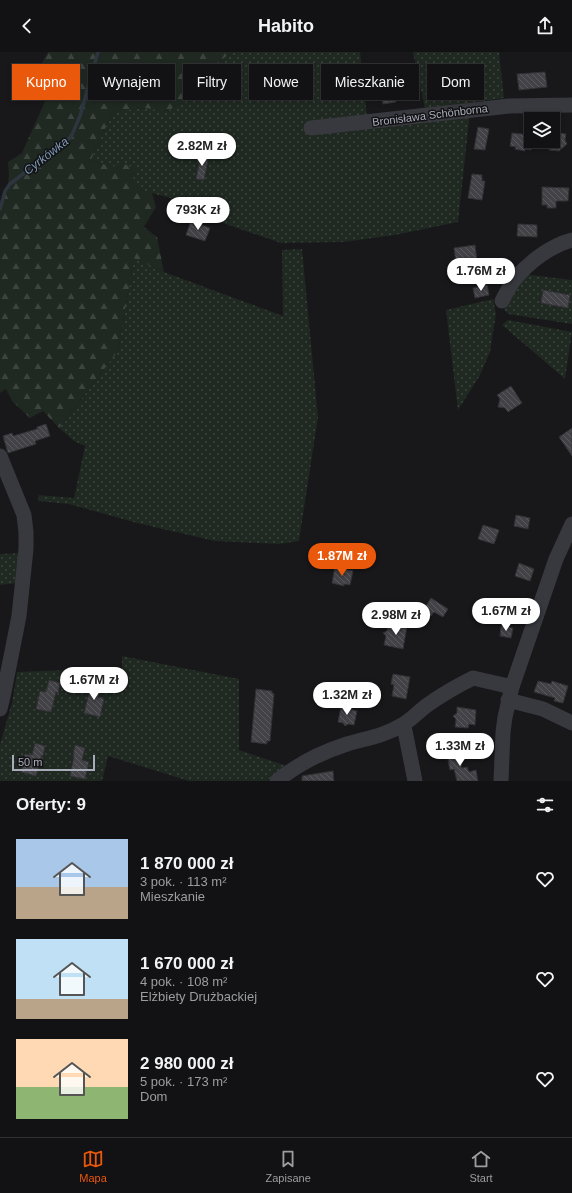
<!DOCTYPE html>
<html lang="pl">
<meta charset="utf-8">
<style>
body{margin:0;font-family:Arial,sans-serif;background:#1f1f22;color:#f1f3f6;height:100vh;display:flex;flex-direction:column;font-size:15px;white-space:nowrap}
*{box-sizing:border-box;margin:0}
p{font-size:13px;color:#9c9da0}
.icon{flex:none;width:22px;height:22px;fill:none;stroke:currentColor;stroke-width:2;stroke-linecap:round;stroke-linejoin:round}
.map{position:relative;height:729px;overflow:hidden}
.drawer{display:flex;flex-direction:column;background:#121114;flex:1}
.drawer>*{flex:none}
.hud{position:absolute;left:12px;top:12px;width:548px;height:36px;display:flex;gap:8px}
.tools{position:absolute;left:524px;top:60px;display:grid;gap:8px}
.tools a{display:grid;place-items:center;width:36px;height:36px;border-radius:0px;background:#121114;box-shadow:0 2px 6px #0003,0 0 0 1px #313134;font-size:20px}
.scale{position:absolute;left:12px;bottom:10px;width:83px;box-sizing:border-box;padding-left:4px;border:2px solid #a9adba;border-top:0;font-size:11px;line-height:14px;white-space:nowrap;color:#a9adba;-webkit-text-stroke:3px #131215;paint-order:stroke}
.price{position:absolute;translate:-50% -34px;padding:0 9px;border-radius:14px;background:#fff;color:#222;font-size:13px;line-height:26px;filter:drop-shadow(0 1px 2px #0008)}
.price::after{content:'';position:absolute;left:50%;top:24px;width:12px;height:9px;margin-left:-6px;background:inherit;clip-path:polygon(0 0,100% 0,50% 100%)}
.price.current{background:#ea580c;color:#fff}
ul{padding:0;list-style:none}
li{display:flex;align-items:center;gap:12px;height:100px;padding:0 16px}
li span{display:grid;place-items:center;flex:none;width:112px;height:80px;border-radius:0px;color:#555}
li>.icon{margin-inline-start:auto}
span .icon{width:48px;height:48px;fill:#fffc;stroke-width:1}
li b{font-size:17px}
h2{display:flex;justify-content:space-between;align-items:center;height:48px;padding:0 16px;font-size:17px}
.tag{padding:0 14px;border-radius:0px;background:#121114;box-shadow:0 2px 6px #0003,0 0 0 1px #313134;font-size:14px;line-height:36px}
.tag.current{background:#ea580c;color:#fff}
header{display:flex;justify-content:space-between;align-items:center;height:52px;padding:0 16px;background:#121114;font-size:18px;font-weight:700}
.dock{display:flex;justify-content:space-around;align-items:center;height:56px;border-top:1px solid #313134;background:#121114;font-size:11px;color:#9c9da0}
.dock a{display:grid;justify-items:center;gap:2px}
.dock .current{color:#ea580c}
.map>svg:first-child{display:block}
</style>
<header><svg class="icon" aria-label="back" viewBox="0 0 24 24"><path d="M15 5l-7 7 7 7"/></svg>Habito<svg class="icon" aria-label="share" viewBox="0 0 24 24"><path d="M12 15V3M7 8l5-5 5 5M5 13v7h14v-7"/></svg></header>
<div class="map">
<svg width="572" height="729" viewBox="0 0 572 729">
<defs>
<pattern id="grass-dots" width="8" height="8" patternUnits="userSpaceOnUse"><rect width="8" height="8" fill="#1f2821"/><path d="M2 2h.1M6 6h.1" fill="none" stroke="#3d443f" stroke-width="1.8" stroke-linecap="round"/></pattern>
<pattern id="forest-firs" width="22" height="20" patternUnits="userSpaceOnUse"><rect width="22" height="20" fill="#1f2821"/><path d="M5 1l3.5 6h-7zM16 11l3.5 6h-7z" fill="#3d443f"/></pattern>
<pattern id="building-back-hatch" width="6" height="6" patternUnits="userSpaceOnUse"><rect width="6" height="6" fill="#424247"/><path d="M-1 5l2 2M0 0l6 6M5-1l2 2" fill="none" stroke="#5a5b5f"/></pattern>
</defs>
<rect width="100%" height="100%" fill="#18171a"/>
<path fill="url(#grass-dots)" d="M233,0h127l7,64 103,-3 -12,109 -63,13 -51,7 -63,1 -79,-27 -27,-17 -36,-9c-12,-17 -29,-24 -48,-30l17,-38 8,-11 29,-3 22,3 21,-11 5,-11 17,-22z
M413,0h86l5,46 -79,11z
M302,197l16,168 -19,124 -20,3 -64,-3 -74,-17 -72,-20 -31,-3 1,-6 35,3 11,-52 -11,-5 -15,-13 59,-77 16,-94 30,15 119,44 -1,-66z
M523,222l49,6v44l-64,-10 -4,-5 1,-9z
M493,247l3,15 -6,38 -11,25 -21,33 -12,-100z
M508,268l64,12 -7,47 -63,-54z
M22,501l-3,30 -19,2v-31z
M122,604l117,23v71l48,16 -19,15h-79l-81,-25 -6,25h-102v-37l12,-41 5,-31 105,-4z"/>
<path fill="url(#forest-firs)" d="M48,0h185l-23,15 -17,22 -5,11 -21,11 -22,-3 -29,3 -8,11 -17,38 21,7 11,-4 12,6 -2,13 6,8 13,3 4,14 -12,20 13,10 7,35 -30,-14 -16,93 -59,77 -16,-17 -13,7 -18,-17 -6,-12 -6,4v-186c8,-14 10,-28 8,-45l14,-9 24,-54 -7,-31z"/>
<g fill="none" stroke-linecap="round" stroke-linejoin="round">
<path stroke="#2d363f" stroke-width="3.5" d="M0,157l5,-18 5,-7 61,-47 9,-21 18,-64"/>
</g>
<path fill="url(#building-back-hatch)" stroke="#323136" d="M390,12l6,38 -13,2 -4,-26 -2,1 -2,-13z
M545,20l2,15 -28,3 -2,-16z
M478,75l11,2 -4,21 -11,-1z
M553,80l13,2 -1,6 2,4 -8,7 -10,-1 2,-9h2z
M512,81l19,2v15l-6,-1v2l-10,-2 1,-2 -6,-1z
M201,102l8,1 -5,25 -8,-1z
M472,122l10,1v6h3l-3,19 -14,-2z
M542,135l27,1 -1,13h-12v7h-9v-3h-5z
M191,169l19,7 -5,13 -19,-6z
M518,172l19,1v12l-20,-1z
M475,193l2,16 -21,2 -2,-15z
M487,233l2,10 -14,3 -2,-10z
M543,238l27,5 -2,13 -27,-5z
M511,334l11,17 -14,9 -3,-4 -7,-1 2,-8 -3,-4z
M46,372l4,12 -15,5 1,3 -28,9 -5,-17 9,-3 1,3 24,-7v-2z
M572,376v28l-13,-19z
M516,463l14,3 -2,11 -14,-3z
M483,473l16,5 -5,14 -16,-5z
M519,511l15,6 -4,12 -15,-5z
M335,515l18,4 -3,14 -6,-1v2l-12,-3z
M431,546l17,11 -5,8 -9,-5 -3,4 -8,-5z
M389,570l18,4 -4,23 -19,-4 2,-9 -3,-3 4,-2z
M501,574l12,2 -2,10 -11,-2z
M393,622l17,3 -4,22 -14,-3 2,-11 -3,-1z
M49,628l11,3 -2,10 -2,-1 -5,20 -15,-3 4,-18 6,1z
M538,629l13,3 1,-3 16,5 -5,17 -9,-2 1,-3 -21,-6z
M89,630l12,3 -3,12 6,2 -4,18 -16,-4 5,-20h-2z
M256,637l16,2v2l2,1 -4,47h-3v3l-16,-2z
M341,655l16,4 -3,14 -6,-1 -3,2 -2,-3 -5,-1z
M457,655l19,3 -1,15 -6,-1 -1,4 -13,-1 1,-8 -3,-3 4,-3z
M35,691l10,3 -2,10 -1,-1 -6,21 -15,-4 4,-18 7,1z
M75,693l10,3 -3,12 7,2 -4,17 -15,-3 4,-20h-1z
M458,696l4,20 5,-1 2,5 7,-2 2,11h-21l-3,-12 -4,1 -4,-20z
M333,719l1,10h-32v-5z"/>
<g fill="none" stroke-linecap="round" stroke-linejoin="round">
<path stroke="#38393f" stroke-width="15" d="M311,76l198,-22 63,-1
M502,249c4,-8 8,-16 13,-22 14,-17 35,-33 57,-39
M0,404l24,59 2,17v17l-7,67 -15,76 -4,17
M508,648l35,9 29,14
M403,673l2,6 10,50
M277,729c21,-17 45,-29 70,-37 20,-6 37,-8 55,-19 9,-5 16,-13 24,-19 15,-11 31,-20 47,-28l39,9
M501,729l2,-49 2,-15 7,-30 44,-128 16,-35"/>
</g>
<g text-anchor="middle" stroke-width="3" stroke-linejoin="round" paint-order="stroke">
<g font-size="11" fill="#a9adba" stroke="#131215">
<text transform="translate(430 63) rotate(-7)" y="4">Bronisława Schönborna</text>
</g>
<g font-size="12" font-style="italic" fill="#7f9ab6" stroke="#131215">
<text transform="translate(46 104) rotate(-38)" y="4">Cyrkówka</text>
</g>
</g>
</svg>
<div class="tools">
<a><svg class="icon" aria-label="layers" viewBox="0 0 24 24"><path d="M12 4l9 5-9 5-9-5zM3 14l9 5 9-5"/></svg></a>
</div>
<div class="scale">50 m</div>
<b class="price" style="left:202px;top:115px">2.82M zł</b>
<b class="price" style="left:198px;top:179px">793K zł</b>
<b class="price" style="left:481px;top:240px">1.76M zł</b>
<b class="price current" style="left:342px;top:525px">1.87M zł</b>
<b class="price" style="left:506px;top:580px">1.67M zł</b>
<b class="price" style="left:396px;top:584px">2.98M zł</b>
<b class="price" style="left:94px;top:649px">1.67M zł</b>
<b class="price" style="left:347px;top:664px">1.32M zł</b>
<b class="price" style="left:460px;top:715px">1.33M zł</b>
<div class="hud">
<a class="tag current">Kupno</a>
<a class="tag">Wynajem</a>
<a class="tag">Filtry</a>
<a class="tag">Nowe</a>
<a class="tag">Mieszkanie</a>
<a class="tag">Dom</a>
</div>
</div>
<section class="drawer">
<h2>Oferty: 9<svg class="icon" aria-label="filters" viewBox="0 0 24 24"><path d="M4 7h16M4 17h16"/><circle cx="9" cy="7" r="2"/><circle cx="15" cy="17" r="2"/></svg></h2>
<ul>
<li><span style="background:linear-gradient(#a9c7e8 60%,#b9a48a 0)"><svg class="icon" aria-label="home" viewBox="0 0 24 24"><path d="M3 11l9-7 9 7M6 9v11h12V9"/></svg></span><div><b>1 870 000 zł</b><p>3 pok. · 113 m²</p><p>Mieszkanie</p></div><svg class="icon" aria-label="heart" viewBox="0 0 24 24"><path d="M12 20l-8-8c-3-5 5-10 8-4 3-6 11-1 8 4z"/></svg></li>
<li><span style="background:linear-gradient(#bfe0f5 75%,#b9a48a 0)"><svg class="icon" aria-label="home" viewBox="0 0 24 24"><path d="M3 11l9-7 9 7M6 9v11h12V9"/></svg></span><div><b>1 670 000 zł</b><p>4 pok. · 108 m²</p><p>Elżbiety Drużbackiej</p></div><svg class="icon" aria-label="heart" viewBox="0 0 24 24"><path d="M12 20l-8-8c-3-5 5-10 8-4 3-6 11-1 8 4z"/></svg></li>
<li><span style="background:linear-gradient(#ffd9b3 60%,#8fb573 0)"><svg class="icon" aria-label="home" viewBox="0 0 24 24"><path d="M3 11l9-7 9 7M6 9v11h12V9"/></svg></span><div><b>2 980 000 zł</b><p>5 pok. · 173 m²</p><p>Dom</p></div><svg class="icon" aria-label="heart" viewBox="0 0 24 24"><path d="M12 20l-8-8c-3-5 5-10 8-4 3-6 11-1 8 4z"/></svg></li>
</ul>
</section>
<nav class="dock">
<a class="current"><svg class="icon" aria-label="map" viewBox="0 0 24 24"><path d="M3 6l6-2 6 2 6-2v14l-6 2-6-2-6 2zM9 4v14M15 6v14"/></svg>Mapa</a>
<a><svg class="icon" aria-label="saved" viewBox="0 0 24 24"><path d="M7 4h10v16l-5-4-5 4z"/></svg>Zapisane</a>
<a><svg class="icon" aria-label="home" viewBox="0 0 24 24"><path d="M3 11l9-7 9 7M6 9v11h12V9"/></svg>Start</a>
</nav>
